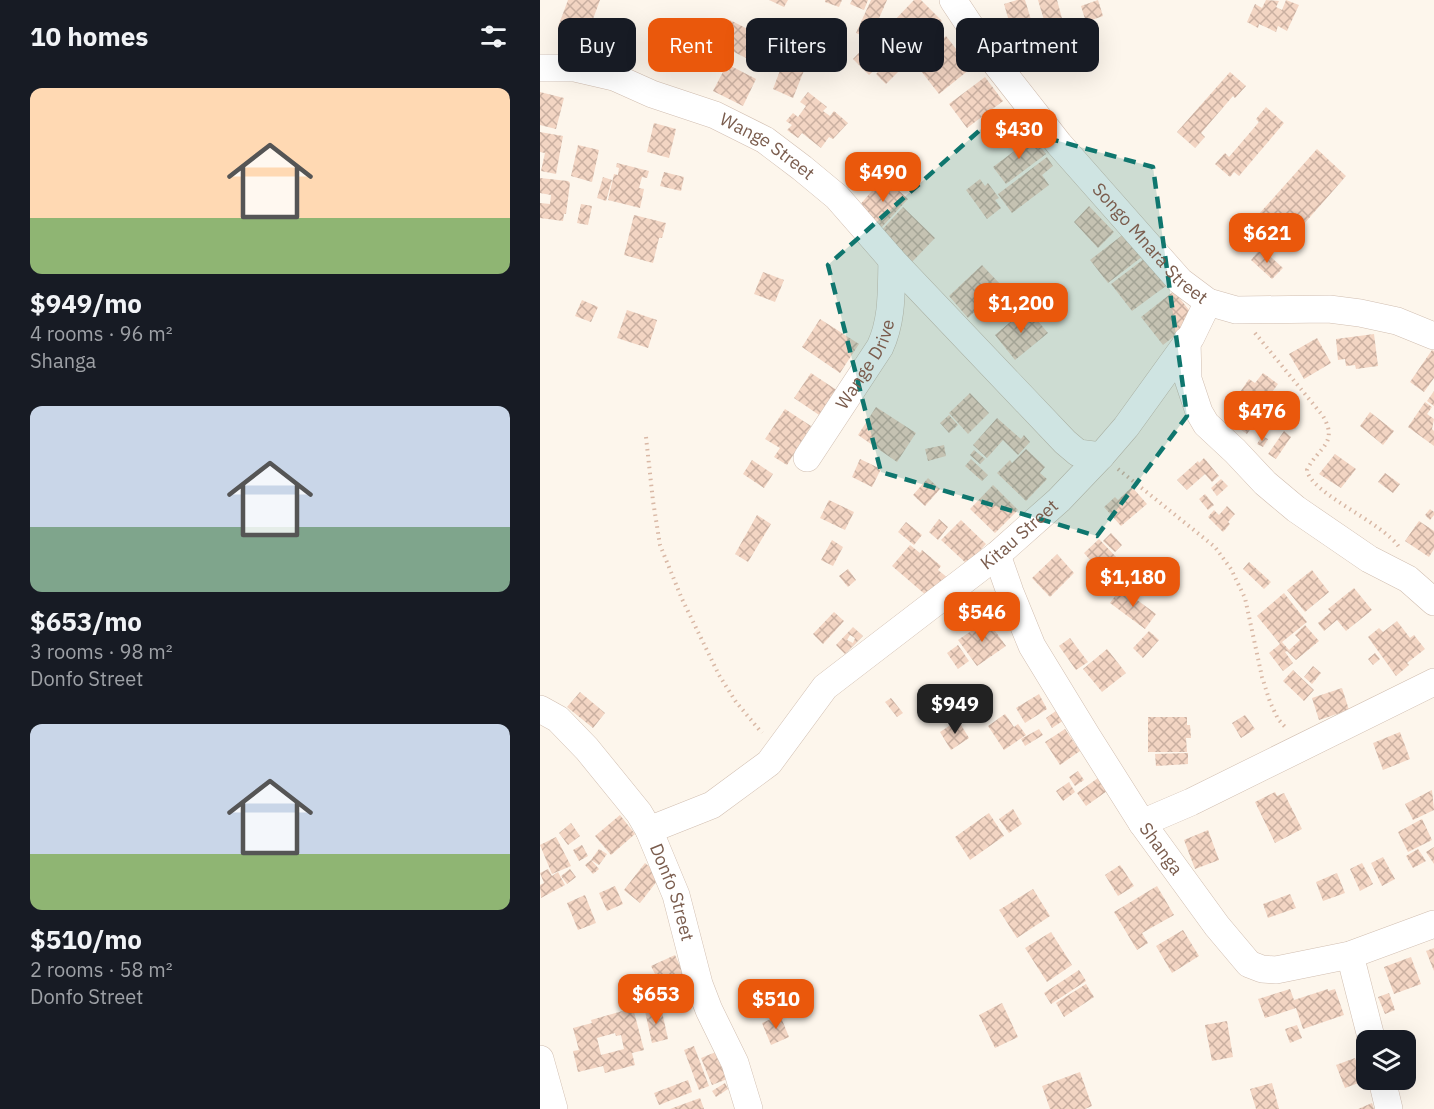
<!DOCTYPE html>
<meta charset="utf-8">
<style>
body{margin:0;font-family:"IBM Plex Sans",sans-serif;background:#20242c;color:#f1f3f6;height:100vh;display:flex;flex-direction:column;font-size:22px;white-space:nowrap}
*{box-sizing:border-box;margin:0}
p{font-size:20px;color:#9ea1a6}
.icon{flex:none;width:33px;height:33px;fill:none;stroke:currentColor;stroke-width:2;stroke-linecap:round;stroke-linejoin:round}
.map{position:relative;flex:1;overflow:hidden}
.sheet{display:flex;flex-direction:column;background:#171b24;width:540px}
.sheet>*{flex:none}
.banner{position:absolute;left:18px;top:18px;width:570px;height:54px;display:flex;gap:12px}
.controls{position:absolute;left:816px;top:1030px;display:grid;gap:12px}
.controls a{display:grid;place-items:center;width:60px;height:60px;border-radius:12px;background:#171b24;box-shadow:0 6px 24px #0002;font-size:30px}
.price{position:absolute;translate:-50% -51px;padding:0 14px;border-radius:12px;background:#ea580c;color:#fff;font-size:20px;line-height:39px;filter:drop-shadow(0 2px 3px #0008)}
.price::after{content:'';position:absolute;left:50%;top:36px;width:18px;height:14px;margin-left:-9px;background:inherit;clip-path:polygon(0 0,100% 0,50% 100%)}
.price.current{background:#222;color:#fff}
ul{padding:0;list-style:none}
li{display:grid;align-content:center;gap:12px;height:318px;padding:0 30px}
li span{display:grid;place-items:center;height:186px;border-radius:12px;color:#555}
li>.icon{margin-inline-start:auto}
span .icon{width:108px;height:108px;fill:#fffc;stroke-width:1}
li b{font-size:26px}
h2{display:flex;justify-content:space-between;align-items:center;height:72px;padding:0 30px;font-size:26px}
.tag{padding:0 21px;border-radius:12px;background:#171b24;box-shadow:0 6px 24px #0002;font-size:21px;line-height:54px}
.tag.current{background:#ea580c;color:#fff}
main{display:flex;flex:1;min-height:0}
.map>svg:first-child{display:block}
</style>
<main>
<section class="sheet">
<h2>10 homes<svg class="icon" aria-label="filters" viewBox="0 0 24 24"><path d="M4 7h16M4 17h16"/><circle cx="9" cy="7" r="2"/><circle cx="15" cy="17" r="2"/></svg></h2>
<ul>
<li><span style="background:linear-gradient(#ffd9b3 70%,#8fb573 0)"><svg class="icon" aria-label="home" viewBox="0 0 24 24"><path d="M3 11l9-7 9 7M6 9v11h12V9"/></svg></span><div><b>$949/mo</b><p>4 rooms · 96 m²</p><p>Shanga</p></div></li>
<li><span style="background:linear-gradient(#c9d6e8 65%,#7fa58c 0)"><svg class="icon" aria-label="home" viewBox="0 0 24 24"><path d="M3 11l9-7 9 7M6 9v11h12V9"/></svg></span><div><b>$653/mo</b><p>3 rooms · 98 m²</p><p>Donfo Street</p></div></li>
<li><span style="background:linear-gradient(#c9d6e8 70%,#8fb573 0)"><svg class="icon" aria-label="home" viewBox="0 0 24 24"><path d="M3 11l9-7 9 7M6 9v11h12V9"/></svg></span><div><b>$510/mo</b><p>2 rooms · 58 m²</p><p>Donfo Street</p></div></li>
</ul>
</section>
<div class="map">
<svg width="894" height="1109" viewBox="0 0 894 1109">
<defs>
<pattern id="building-cross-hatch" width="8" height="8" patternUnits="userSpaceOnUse" patternTransform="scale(1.5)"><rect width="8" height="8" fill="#f3d5c3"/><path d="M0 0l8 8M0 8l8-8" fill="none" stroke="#cab0a1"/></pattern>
</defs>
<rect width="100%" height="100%" fill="#fdf6ec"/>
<path fill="url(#building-cross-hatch)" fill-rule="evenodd" d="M28,0h32l-14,38 -28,-11z
M229,0h19l-4,7z
M285,0h17l-3,7 -14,-5z
M312,0h16l-4,10 -14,-6z
M331,0h16l-17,39 -14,-6z
M374,0h7l21,21 -27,28 -25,-24z
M477,0h8l7,23 12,-3 -6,-20h19l9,33 -50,12 -12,-41z
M558,0l5,16 -17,6 -5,-16z
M726,0l13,1 -3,6 6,3 4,-10 13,5 -12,26 -9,-5 -2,6 -17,-8 -1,4 -11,-6 8,-18 7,4z
M190,20l39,20 -11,24 -40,-20z
M346,25l10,10 -23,23 7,7 -11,10 -16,-16z
M406,36l14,18 4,-3 11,14 -36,29 -25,-32z
M252,39l21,9 -20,50 -20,-9z
M366,44l10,10 -30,30 -10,-10z
M187,64l29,15 -13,27 -30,-15z
M690,72l16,14 -11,12 -2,-2 -32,37 4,4 -10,11 -18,-16z
M445,77l18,24 -36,27 -18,-24z
M0,92l24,6 -8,31 -16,-4z
M268,92l19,15 -4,4 7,5 4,-5 14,12 -15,16 -4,-2 -8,11 -19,-15 -4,5 -11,-8 5,-5 -6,-4 7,-8 5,4 8,-11 -6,-4z
M726,107l18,16 -45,53 -5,-4 -4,5 -15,-13 10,-11 4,4 30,-35 -3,-3z
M114,123l22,6 -7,29 -22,-6z
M0,132l23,4 -7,38 -15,-3 4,-18 -5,-1z
M493,137l13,17 -40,30 -13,-17z
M38,145l21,5 -7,32 -21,-6z
M777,149l29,27 -57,65 -30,-27z
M507,157l6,9 -11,9 7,10 -37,28 -14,-19z
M77,163l32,8 -2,7 -5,-1 -3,11 5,1 -4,19 -32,-8 6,-26 4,1 1,-7 -3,-1z
M124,172l20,5 -3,14 -21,-5z
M63,177l9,3 -6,21 -9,-3z
M344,177l24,22 -27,29 -23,-21z
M0,178l28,3 2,2 -4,31h-2l-1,7 -23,-3v-15l10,1 1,-9 -11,-2z
M440,179l5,7 3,-3 11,15 -4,2 6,8 -14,11 -21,-29z
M41,204l11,2 -4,19 -11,-2z
M549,206l25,26 -16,16 -24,-26z
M363,207l32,31 -23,24 -32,-30z
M94,215l32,8 -4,15h-3l-6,25 -29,-8z
M589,230l18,23 -39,30 -18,-23z
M721,248l22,20 -11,11 -21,-19z
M609,255l21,28 -38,28 -21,-27z
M442,265l20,21 -34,32 -19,-22z
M223,272l21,8 -9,22 -21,-8z
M634,291l22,28 -33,26 -22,-28z
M42,300l16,7 -7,15 -16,-6z
M487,308l21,25 -33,27 -20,-25z
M87,310l30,10 -9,28 -31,-10z
M280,319l39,25 -19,29 -38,-26z
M834,334l4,32 -22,3 -1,-4 -9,1 -1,-7 -7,1 -2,-21z
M777,338l14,25 -27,16 -15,-25z
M892,350l2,1v27l-10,14 -14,-10z
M271,373l30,20 -16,26 -31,-21z
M723,373l15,11 -14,19 14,10 -10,14 -11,-8 -10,15 -16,-11 13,-19 -8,-6 13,-19 6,4z
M894,391v15l-7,-5z
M430,393l19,20 -21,21 -19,-21z
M885,402l7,5 -5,7 7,5 -2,10 2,2v15l-26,-19z
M336,407l40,26 -19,29 -39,-27z
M245,409l26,17 -24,39 -13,-8 6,-9 -15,-9z
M830,412l24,19 -11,14 -23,-19z
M409,415l9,10 -9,8 -9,-10z
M748,416l11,7 -4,6 -11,-8z
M457,418l24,21 3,-4 6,7 -12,13 -15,-15 -16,18 -14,-13z
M744,431l7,6 -15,22 -8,-5z
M722,436l6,3 -5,8 -6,-3z
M404,445l2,11 -18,5 -3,-12z
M486,449l19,18 -5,6 7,6 -21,22 -29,-28 13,-13 2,3z
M434,450l11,9 -5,5 -10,-9z
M795,454l21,15 -15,19 -22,-14z
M664,458l15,18 -7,6 -7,-8 -18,16 -10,-10 21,-19 1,2z
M320,459l21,10 -9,18 -20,-10z
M431,459l17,16 -6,6 -17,-15z
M212,460l21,14 -9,14 -21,-14z
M845,473l15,11 -7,9 -15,-11z
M388,478l12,11 -15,17 -12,-11z
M681,479l7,7 -11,10 -6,-8z
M453,485l25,25 -23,23 -25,-24z
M592,487l15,17 -26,22 -17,-19 11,-10 3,3z
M665,494l9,11 -6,5 -9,-11z
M289,500l25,12 -9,18 -25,-12z
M687,506l8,8 -7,8 2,2 -7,8 -15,-15 6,-7 5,5z
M890,509l4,3v3l-4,5 -5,-5z
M217,515l14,9 -23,38 -13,-8z
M399,519l9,8 -10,13 -9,-8z
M421,520l25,24 -19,20 -26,-24z
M879,521l15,10v18l-5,8 -24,-16z
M366,522l16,13 -8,10 -16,-13z
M571,533l11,12 -7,7 -12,-11z
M559,539l19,20 -11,9 -3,-4 -9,9 -7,-8 3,-4 -7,-8z
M292,540l11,7 -10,19 -12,-6z
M370,545l10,8 2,-3 19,16 -3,4 10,8 -21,18 -35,-30z
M517,554l17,19 -24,24 -18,-19z
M709,562l22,20 -7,7 -21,-20z
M308,569l8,11 -8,7 -9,-11z
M772,570l17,22 -24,20 -18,-22z
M581,588l35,26 -11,15 -35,-26z
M814,588l18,22 -26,21 -9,-11 -13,11 -6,-8 13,-11 -3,-3z
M744,593l23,29 -25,20 7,8 11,-10 -5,-5 10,-10 14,16 -23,19 -9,-9 -2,1 8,11 -10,8 -14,-18 11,-9 -23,-28z
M294,612l10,9 -21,23 -10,-10z
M447,620l19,26 -29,20 -19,-26z
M857,621l13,17 4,-3 11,14 -18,14 2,2 -13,11 -28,-39 11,-9 4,4z
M313,627l10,9 -18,18 -9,-9zM310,635l5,3 -2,5 -6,-3z
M609,631l10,9 -16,18 -10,-10z
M530,638l18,24 -12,8 -17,-24z
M418,645l11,16 -11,8 -11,-16z
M567,649l19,24 -24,19 -19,-23z
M835,653l5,6 -7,6 -5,-6z
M773,666l8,7 -9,11 -8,-7z
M753,670l21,20 -10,11 -21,-20z
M802,688l7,22 -30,10 -7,-22z
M40,692l25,21 -12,15 -26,-21z
M499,694l8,15 -22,14 -9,-15z
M351,698l12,15 -6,4 -12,-15z
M520,708l7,10 -15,10 -6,-10z
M465,714l9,13 4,-3 8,11 -22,15 -16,-24z
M705,715l10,14 -14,9 -9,-15z
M608,717h39v8h3l1,13h-5l1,14h-39z
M418,720l11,18 -18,12 -11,-18z
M499,729l4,6 -18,11 -4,-7z
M525,729l15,22 -20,14 -15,-23z
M860,732l10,27 -27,11 -10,-27z
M648,753v11l-32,2 -1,-12z
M538,771l6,9 -9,6 -6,-9z
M558,778l9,13 -21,15 -9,-13z
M529,782l6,10 -12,9 -7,-10z
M892,790l2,20 -21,10 -8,-16z
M735,792l2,4 7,-3 18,36 -27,14 -20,-41z
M473,809l9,15 -13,9 -10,-14z
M449,813l15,23 -34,24 -15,-23z
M80,815l15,19 -24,21 -16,-19z
M882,819l10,21 -24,12 -10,-20z
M31,823l9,13 -12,9 -9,-12z
M668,830l11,30 -24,9 -11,-29z
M16,837l15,29 -19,8 -12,-29z
M42,845l6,11 -9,5 -6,-11z
M894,847v17l-8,-12z
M59,849l8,5 -8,11 -8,-5z
M878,849l8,12 -13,7 -7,-12z
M843,857l12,22 -13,7 -11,-23z
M51,860l8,9 -6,5 -8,-9z
M105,863l16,13 -21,27 -16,-13z
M822,863l11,21 -13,7 -10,-22z
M580,865l14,21 -16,10 -13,-21z
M8,869l4,7 6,-4 7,13 -24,13 -1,-13 4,-2 -4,-10z
M30,869l6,8 -9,7 -6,-8z
M797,873l8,20 -22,8 -7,-19z
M75,886l8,18 -16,7 -8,-18z
M617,886l17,29 -32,18 6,10 -11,7 -23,-38z
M493,889l17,27 -33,22 -18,-28z
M750,894l6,14 -28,10 -5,-14z
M45,895l11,28 -18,7 -11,-27z
M643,930l16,26 -27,17 -16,-27z
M511,932l21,33 -25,17 -22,-34z
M894,948v23l-8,-20z
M135,955l11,24 -23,11 -12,-24z
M871,957l10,27 -27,10 -10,-27z
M539,970l7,11 -35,23 -7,-11z
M546,984l8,13 -30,20 -8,-14z
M750,989l4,11 34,-11v2l7,-2 9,26 -41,14 -7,-21 -31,10 -7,-19z
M849,993l6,17 -10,4 -7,-17z
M462,1003l16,34 -23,11 -16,-33z
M121,1007l7,32 -16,4 -7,-32z
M93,1008l11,42 -12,3 3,12 -30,8 -2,-7 -25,6 -5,-21 6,-1 -6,-22 19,-5 -1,-3zM75,1033l1,3 5,-1 3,14 -23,6 -4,-17z
M240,1015l9,22 -18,8 -9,-22z
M687,1021l6,36 -21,4 -7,-36z
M757,1025l5,13 -12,5 -5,-14z
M154,1046l15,40 -10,4 -15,-40z
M176,1052l11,27 -15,6 -11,-27z
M815,1058l9,23 -19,7 -9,-23z
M540,1072l12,34 -7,3h-35l-8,-23z
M148,1080l4,12 -33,13 -5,-12z
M185,1083l3,6 -12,8 -4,-6z
M732,1083l7,26h-23l-6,-20z
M160,1098l4,11h-34z
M832,1103l2,6h-16z"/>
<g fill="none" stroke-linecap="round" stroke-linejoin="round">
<g stroke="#d1beb0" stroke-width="28">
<g id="minor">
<path id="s1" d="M413,0l37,56 69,88 121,137 28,21 28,8 93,-1 31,4 37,8 37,15"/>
<path id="s2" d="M0,68h35l39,9 38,17 63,21 50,25 37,28 35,29 55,63 173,182 13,11 23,3"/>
<path d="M647,340l1,39 11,33 7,12 29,27 30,32 31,26 73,50 39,20 26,23"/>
<path id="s3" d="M267,458l73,-111c13,-28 11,-57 12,-87"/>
<path id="s4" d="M457,555l13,37 22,54 55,90 55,87 75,103 32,38 13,5 14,1 74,-15 84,-31"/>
<path id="s5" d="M0,709l18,10 29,30 52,64 10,17 27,65 23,89 10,26 26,53 14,46"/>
<path d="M602,823l49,-21 243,-120"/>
<path id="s6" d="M109,830l63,-25 57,-42 56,-76 172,-132 62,-55 42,-44 25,-29 65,-90 17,-35"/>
<path d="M810,955l22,86"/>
<path d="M0,1059l14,50"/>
<path d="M842,1080l7,29"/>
</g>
</g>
<path stroke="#d9b8a5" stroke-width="4" stroke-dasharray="1.5 4.5" stroke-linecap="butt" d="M715,333l68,83c16,28 -5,31 -16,54 3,23 75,52 92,77
M106,437l7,64 7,44 22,54 37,76 17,27 26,31
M578,469l97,78 16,22 14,29 17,79 8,25 8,17 8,9"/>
<use href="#minor" stroke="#fff" stroke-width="27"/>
</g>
<path fill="#0f766e" fill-opacity="0.2" stroke="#0f766e" stroke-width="4.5" stroke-dasharray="12 8" stroke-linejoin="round" d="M449,122l164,45 34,249 -90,120 -216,-64 -53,-207z"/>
<g text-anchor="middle" stroke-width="6" stroke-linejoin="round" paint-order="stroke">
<g font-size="18" fill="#7a5c4d" stroke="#fffaf3">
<text dy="6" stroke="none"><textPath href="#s2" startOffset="244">Wange Street</textPath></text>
<text dy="6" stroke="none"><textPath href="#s1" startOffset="314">Songo Mnara Street</textPath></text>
<text dy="6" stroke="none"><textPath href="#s3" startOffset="111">Wange Drive</textPath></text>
<text dy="6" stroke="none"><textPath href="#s6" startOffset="480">Kitau Street</textPath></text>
<text dy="6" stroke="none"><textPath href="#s4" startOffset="338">Shanga</textPath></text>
<text dy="6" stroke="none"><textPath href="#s5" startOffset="231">Donfo Street</textPath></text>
</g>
</g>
</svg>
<div class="controls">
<a><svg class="icon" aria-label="layers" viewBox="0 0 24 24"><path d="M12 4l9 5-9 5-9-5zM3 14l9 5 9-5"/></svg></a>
</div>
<b class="price" style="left:479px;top:160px">$430</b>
<b class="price" style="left:343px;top:203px">$490</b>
<b class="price" style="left:727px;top:264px">$621</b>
<b class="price" style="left:481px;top:334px">$1,200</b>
<b class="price" style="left:722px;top:442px">$476</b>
<b class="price" style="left:593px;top:608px">$1,180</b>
<b class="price" style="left:442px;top:643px">$546</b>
<b class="price current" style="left:415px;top:735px">$949</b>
<b class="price" style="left:116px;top:1025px">$653</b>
<b class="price" style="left:236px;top:1030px">$510</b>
<div class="banner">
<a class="tag">Buy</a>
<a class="tag current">Rent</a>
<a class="tag">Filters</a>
<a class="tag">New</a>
<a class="tag">Apartment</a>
</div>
</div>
</main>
